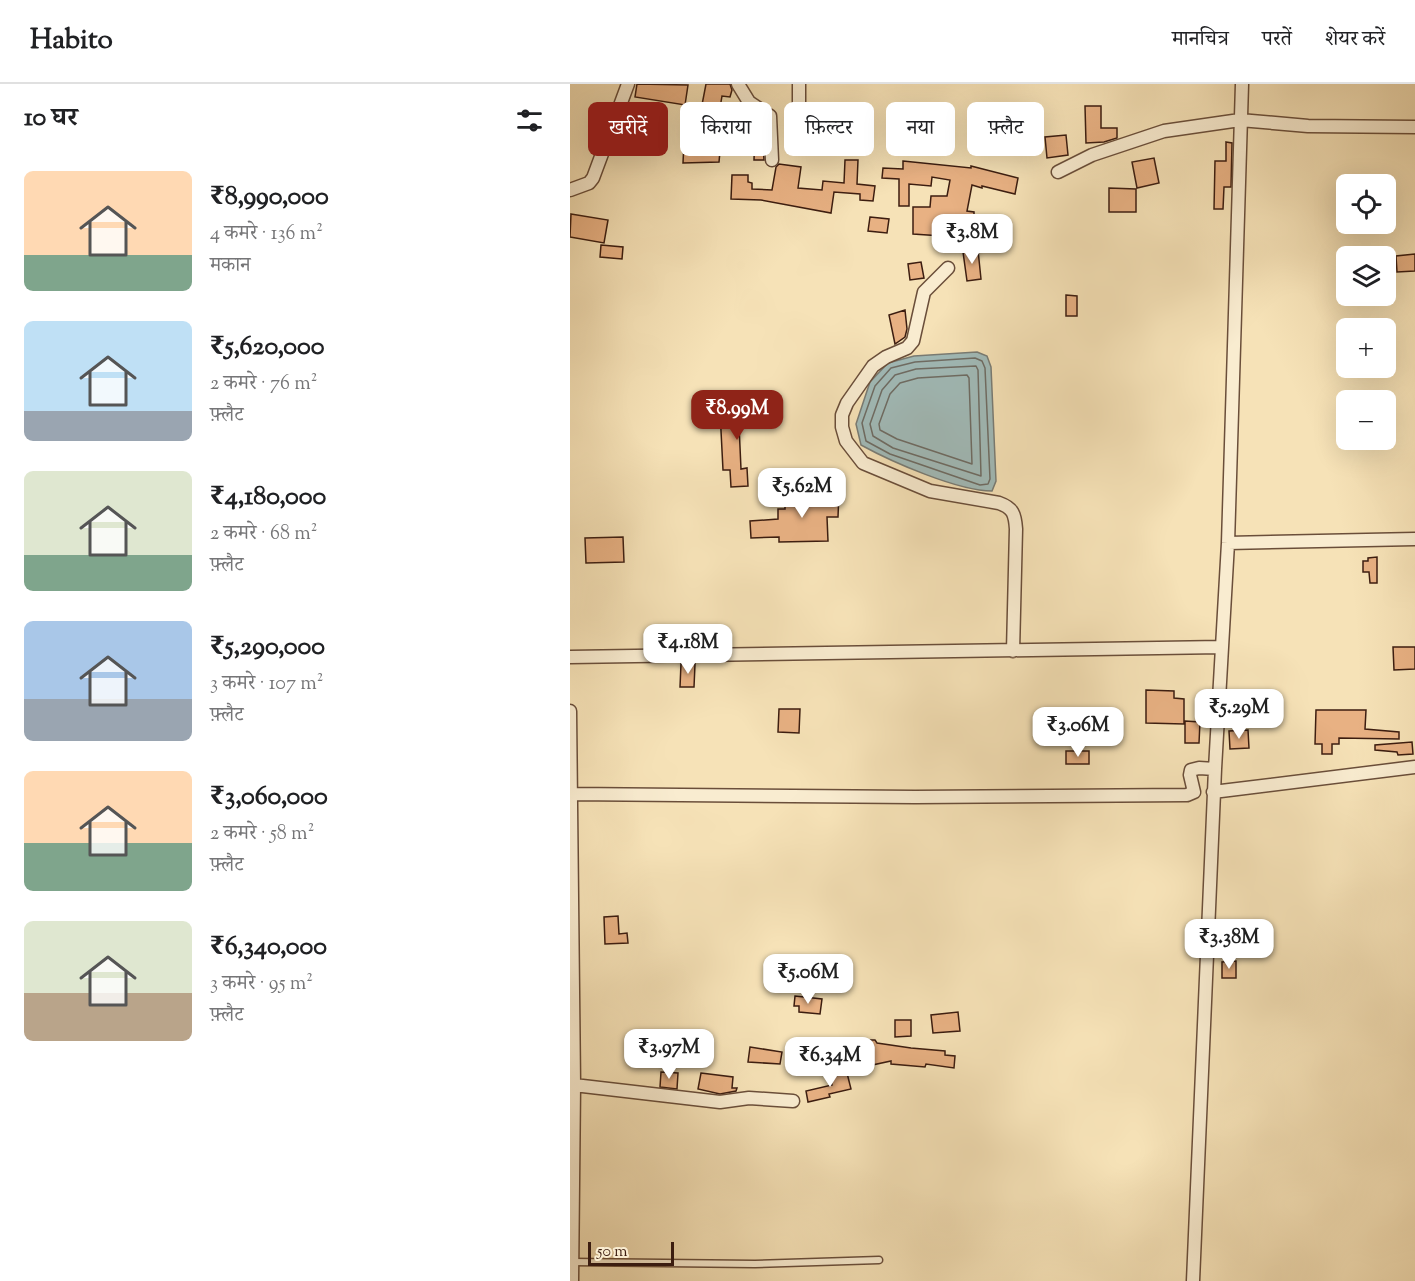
<!DOCTYPE html>
<html lang="hi">
<meta charset="utf-8">
<style>
body{margin:0;font-family:"Sorts Mill Goudy","Noto Serif Devanagari",serif;background:#f2f2f2;color:#202124;height:100vh;display:flex;flex-direction:column;font-size:22px;white-space:nowrap}
*{box-sizing:border-box;margin:0}
p{font-size:20px;color:#757577}
.icon{flex:none;width:33px;height:33px;fill:none;stroke:currentColor;stroke-width:2;stroke-linecap:round;stroke-linejoin:round}
.map{position:relative;flex:1;overflow:hidden}
.sheet{display:flex;flex-direction:column;background:#fff;width:570px}
.sheet>*{flex:none}
.guide{position:absolute;left:18px;top:18px;width:570px;height:54px;display:flex;gap:12px}
.fabs{position:absolute;left:766px;top:90px;display:grid;gap:12px}
.fabs a{display:grid;place-items:center;width:60px;height:60px;border-radius:9px;background:#fff;box-shadow:0 6px 24px #0002;font-size:30px}
.scale{position:absolute;left:18px;bottom:15px;width:86px;box-sizing:border-box;padding-left:6px;border:3px solid #3c1d10;border-top:0;font-size:16px;line-height:21px;white-space:nowrap;color:#3c1d10;-webkit-text-stroke:4px #f9ecd0;paint-order:stroke}
.price{position:absolute;translate:-50% -51px;padding:0 14px;border-radius:12px;background:#fff;color:#222;font-size:20px;line-height:39px;filter:drop-shadow(0 2px 3px #0008)}
.price::after{content:'';position:absolute;left:50%;top:36px;width:18px;height:14px;margin-left:-9px;background:inherit;clip-path:polygon(0 0,100% 0,50% 100%)}
.price.on{background:#8f2418;color:#fff}
ul{padding:0;list-style:none}
li{display:flex;align-items:center;gap:18px;height:150px;padding:0 24px}
li span{display:grid;place-items:center;flex:none;width:168px;height:120px;border-radius:9px;color:#555}
li>.icon{margin-inline-start:auto}
span .icon{width:72px;height:72px;fill:#fffc;stroke-width:1}
li b{font-size:26px}
h2{display:flex;justify-content:space-between;align-items:center;height:72px;padding:0 24px;font-size:26px}
.pill{padding:0 21px;border-radius:9px;background:#fff;box-shadow:0 6px 24px #0002;font-size:21px;line-height:54px}
.pill.on{background:#8f2418;color:#fff}
header{display:flex;align-items:center;gap:36px;box-sizing:border-box;height:84px;padding:0 30px;background:#fff;border-bottom:2px solid #e0e0e0}
header strong{font-size:28px}
nav{display:flex;gap:33px;margin-inline-start:auto;font-size:21px}
main{display:flex;flex:1;min-height:0}
.map>svg:first-child{display:block}
</style>
<header>
<strong>Habito</strong>
<nav><a>मानचित्र</a><a>परतें</a><a>शेयर करें</a></nav>
</header>
<main>
<section class="sheet">
<h2>10 घर<svg class="icon" aria-label="filters" viewBox="0 0 24 24"><path d="M4 7h16M4 17h16"/><circle cx="9" cy="7" r="2"/><circle cx="15" cy="17" r="2"/></svg></h2>
<ul>
<li><span style="background:linear-gradient(#ffd9b3 70%,#7fa58c 0)"><svg class="icon" aria-label="home" viewBox="0 0 24 24"><path d="M3 11l9-7 9 7M6 9v11h12V9"/></svg></span><div><b>₹8,990,000</b><p>4 कमरे · 136 m²</p><p>मकान</p></div></li>
<li><span style="background:linear-gradient(#bfe0f5 75%,#9aa5b1 0)"><svg class="icon" aria-label="home" viewBox="0 0 24 24"><path d="M3 11l9-7 9 7M6 9v11h12V9"/></svg></span><div><b>₹5,620,000</b><p>2 कमरे · 76 m²</p><p>फ़्लैट</p></div></li>
<li><span style="background:linear-gradient(#dfe7d0 70%,#7fa58c 0)"><svg class="icon" aria-label="home" viewBox="0 0 24 24"><path d="M3 11l9-7 9 7M6 9v11h12V9"/></svg></span><div><b>₹4,180,000</b><p>2 कमरे · 68 m²</p><p>फ़्लैट</p></div></li>
<li><span style="background:linear-gradient(#a9c7e8 65%,#9aa5b1 0)"><svg class="icon" aria-label="home" viewBox="0 0 24 24"><path d="M3 11l9-7 9 7M6 9v11h12V9"/></svg></span><div><b>₹5,290,000</b><p>3 कमरे · 107 m²</p><p>फ़्लैट</p></div></li>
<li><span style="background:linear-gradient(#ffd9b3 60%,#7fa58c 0)"><svg class="icon" aria-label="home" viewBox="0 0 24 24"><path d="M3 11l9-7 9 7M6 9v11h12V9"/></svg></span><div><b>₹3,060,000</b><p>2 कमरे · 58 m²</p><p>फ़्लैट</p></div></li>
<li><span style="background:linear-gradient(#dfe7d0 60%,#b9a48a 0)"><svg class="icon" aria-label="home" viewBox="0 0 24 24"><path d="M3 11l9-7 9 7M6 9v11h12V9"/></svg></span><div><b>₹6,340,000</b><p>3 कमरे · 95 m²</p><p>फ़्लैट</p></div></li>
</ul>
</section>
<div class="map">
<svg width="845" height="1197" viewBox="0 0 845 1197">
<rect width="100%" height="100%" fill="#f6e2b7"/>
<filter id="stains"><feTurbulence type="fractalNoise" baseFrequency=".00333" numOctaves="4"/><feColorMatrix values="0 0 0 0 .2 0 0 0 0 .09 0 0 0 0 .02 0 0 0 .5 -.17"/></filter>
<radialGradient id="worn" r=".72"><stop offset=".6" stop-color="#630" stop-opacity="0"/><stop offset="1" stop-color="#630" stop-opacity=".3"/></radialGradient>
<path fill="#a1bbb9" stroke="#797c75" stroke-width="1.5" d="M407,268l10,4 4,11 5,114 -4,10c-34,0 -100,-29 -131,-46l-5,-21 14,-42 18,-19 26,-7z"/>
<g fill="none" stroke-linecap="round" stroke-linejoin="round">
<path stroke="#6e6c64" stroke-width="1.5" d="M405,274l7,3 3,7 5,111 -2,5 -8,1 -90,-31 -24,-13 -4,-18 13,-37 16,-18 24,-6z
M406,282l2,4 3,106 -88,-28 -20,-12 -3,-12 12,-34 13,-15 21,-6z
M397,291l2,3 3,86 -75,-25 -17,-9 -1,-6 11,-30 10,-11 18,-5z"/>
</g>
<path fill="#e8b183" stroke="#3c1d10" stroke-width="1.5" d="M67,0l51,1 -3,20 -50,-8z
M136,0h24l2,6 -2,7 -8,-1 -3,18h2l-4,15 5,1 -3,32 -36,1 1,-21h9l4,-33 4,1z
M515,22h16v22h16v10l-13,4 -18,1z
M246,32l13,3 -3,14 -13,-3z
M185,45h7l2,31h-10z
M496,51l2,20 -21,3 -2,-21z
M656,58l6,1 -1,44h-7l-1,22h-9l1,-48h11z
M584,74l5,25 -22,5 -5,-26z
M275,76h13l-1,24 18,2 -2,15 -13,-1v-6l-26,-2 -3,21 -70,-13 -30,-1 1,-24h16v7l4,1v6l20,1 4,-23 3,-3 22,3 -3,21 24,2 1,-9 21,2z
M333,77l68,7v-2l47,12 -3,16 -33,-8v2l-10,-3 -5,26 7,1v9l-30,-3 -2,18 -29,-2v-27h17l1,-11h16l3,-16 -18,-3 -1,9 -22,-2v22h-10v-27l-17,-1 1,-10 20,1z
M539,104l27,1v23h-27z
M1,130l37,6 -4,23 -34,-6z
M300,133l19,2 -2,14 -19,-2z
M31,161l22,2 -1,12 -22,-2z
M408,166l3,29 -14,2 -4,-29z
M845,170v17l-18,1 -1,-16z
M351,178l3,16 -14,2 -2,-16z
M496,211l11,1v20h-11z
M335,226l2,19 -2,8 -10,7 -6,-29z
M196,324l1,15 -28,2 2,44 6,-1 1,18 -17,1 -1,-17h-7l-3,-59z
M259,393l12,1v13h-2l-1,26h-11l1,24 -49,1v-5l-28,1 -1,-17 28,-2v-10h7v-3l10,-1 -1,-2 33,-1z
M53,453l1,25 -38,1 -1,-25z
M807,473v26h-7l-1,-11h-6v-11h5v-3z
M823,563h22v22l-21,1z
M119,579l6,1 -1,23h-14l1,-23z
M576,606l28,1v7l10,1v25l-38,-1z
M209,625h21l-1,24 -21,-1z
M746,626h50l-1,19 34,3v7l-60,-1v6h-7v10h-10v-10h-7z
M615,637l15,1 -1,21h-14z
M678,646l1,18 -19,1 -1,-18z
M842,658l1,12 -15,1 -1,-3 -22,-2v-5z
M496,667h23v13h-23z
M48,832l1,18 8,-1 1,10 -23,1 -1,-27z
M666,877v17h-14v-16z
M225,912l27,3 -2,15 -21,-2v-6h-5z
M388,928l2,19 -27,2 -2,-18z
M325,936h16v16l-16,1z
M290,956h15l2,3 34,5 34,3v4l10,1 -1,12 -28,-4 -1,3 -34,-3v-3l-28,6 -3,-14z
M180,963l32,5 -2,12 -32,-2z
M91,988l17,1 -1,16 -17,-2z
M131,989l32,4 -1,11h5l-1,3 -16,3 -22,-5z
M277,989l4,16 -22,5 1,3 -22,5 -2,-11 26,-6 -2,-8z"/>
<g fill="none" stroke-linecap="round" stroke-linejoin="round">
<g stroke="#6a4e3a" stroke-width="9">
<path id="service" d="M2,1178l183,2 124,-4"/>
</g>
<g stroke="#6a4e3a" stroke-width="15">
<path id="minor" d="M168,0l11,18 21,14 2,44
M229,22v-22
M488,88l34,-17 72,-24 76,-11 68,6 107,1
M0,106l19,-7 4,-5 35,-94
M378,184l-24,24 -11,49 -6,7 -21,9 -13,9 -26,37 -5,12v12l4,14 17,22 67,28 69,12c14,5 16,11 17,26l-3,122
M658,459l187,-4
M0,573l651,-10
M0,627l4,374 -2,196
M643,708l202,-25
M1,710l344,3 272,-2 7,-3 -4,-17 1,-5 8,-2 16,1
M4,1001l146,17 29,-4 44,3
M623,1197l22,-512 13,-226 14,-459"/>
</g>
<use href="#service" stroke="#f9ecd0" stroke-width="6"/>
<use href="#minor" stroke="#f9ecd0" stroke-width="12"/>
</g>
<rect width="100%" height="100%" filter="url(#stains)"/>
<rect width="100%" height="100%" fill="url(#worn)"/>
</svg>
<div class="fabs">
<a><svg class="icon" aria-label="locate" viewBox="0 0 24 24"><circle cx="12" cy="12" r="6"/><path d="M12 2v4M12 18v4M2 12h4M18 12h4"/></svg></a>
<a><svg class="icon" aria-label="layers" viewBox="0 0 24 24"><path d="M12 4l9 5-9 5-9-5zM3 14l9 5 9-5"/></svg></a>
<a>+</a>
<a>−</a>
</div>
<div class="scale">50 m</div>
<b class="price" style="left:402px;top:181px">₹3.8M</b>
<b class="price on" style="left:167px;top:357px">₹8.99M</b>
<b class="price" style="left:232px;top:435px">₹5.62M</b>
<b class="price" style="left:118px;top:591px">₹4.18M</b>
<b class="price" style="left:669px;top:656px">₹5.29M</b>
<b class="price" style="left:508px;top:674px">₹3.06M</b>
<b class="price" style="left:659px;top:886px">₹3.38M</b>
<b class="price" style="left:238px;top:921px">₹5.06M</b>
<b class="price" style="left:99px;top:996px">₹3.97M</b>
<b class="price" style="left:260px;top:1004px">₹6.34M</b>
<div class="guide">
<a class="pill on">खरीदें</a>
<a class="pill">किराया</a>
<a class="pill">फ़िल्टर</a>
<a class="pill">नया</a>
<a class="pill">फ़्लैट</a>
</div>
</div>
</main>
